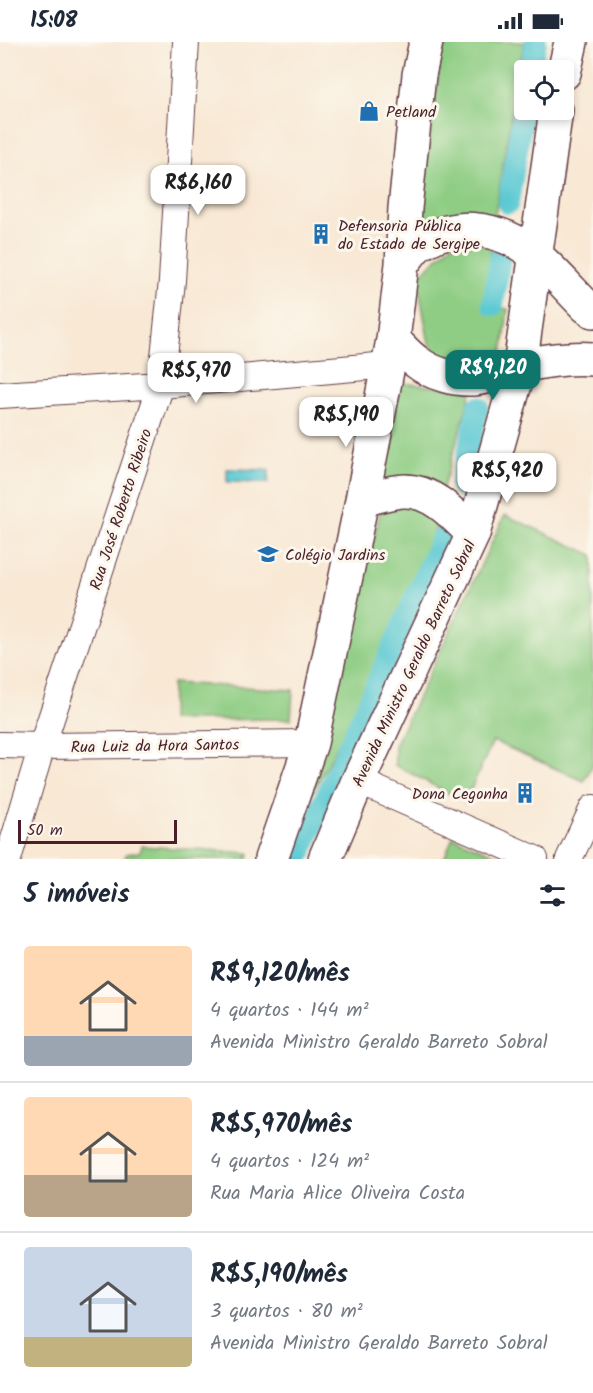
<!DOCTYPE html>
<html lang="pt">
<meta charset="utf-8">
<style>
body{margin:0;font-family:Kalam,sans-serif;background:#f2f2f3;color:#1f2937;height:100vh;display:flex;flex-direction:column;font-size:22px;white-space:nowrap}
*{box-sizing:border-box;margin:0}
p{font-size:20px;color:#747a83}
.icon{flex:none;width:33px;height:33px;fill:none;stroke:currentColor;stroke-width:2;stroke-linecap:round;stroke-linejoin:round}
.map{position:relative;height:817px;overflow:hidden}
.side{display:flex;flex-direction:column;background:#fff;flex:1}
.side>*{flex:none}
.buttons{position:absolute;left:514px;top:18px;display:grid;gap:12px}
.buttons a{display:grid;place-items:center;width:60px;height:60px;border-radius:6px;background:#fff;box-shadow:0 3px 9px #0003;font-size:30px}
.scale{position:absolute;left:18px;bottom:15px;width:159px;box-sizing:border-box;padding-left:6px;border:3px solid #4a1f2b;border-top:0;font-size:16px;line-height:21px;white-space:nowrap;color:#4a1f2b;-webkit-text-stroke:4px #fbf7ec;paint-order:stroke}
.price{position:absolute;translate:-50% -51px;padding:0 14px;border-radius:12px;background:#fff;color:#222;font-size:20px;line-height:39px;filter:drop-shadow(0 2px 3px #0008)}
.price::after{content:'';position:absolute;left:50%;top:36px;width:18px;height:14px;margin-left:-9px;background:inherit;clip-path:polygon(0 0,100% 0,50% 100%)}
.price.selected{background:#0f766e;color:#fff}
ul{padding:0;list-style:none}
li{display:flex;align-items:center;gap:18px;height:150px;padding:0 24px}
li+li{border-top:2px solid #e0e1e3}
li span{display:grid;place-items:center;flex:none;width:168px;height:120px;border-radius:6px;color:#555}
li>.icon{margin-inline-start:auto}
span .icon{width:72px;height:72px;fill:#fffc;stroke-width:1}
li b{font-size:26px}
h2{display:flex;justify-content:space-between;align-items:center;height:72px;padding:0 24px;font-size:26px}
.status{display:flex;justify-content:space-between;align-items:center;height:42px;padding:0 30px;background:#fff;direction:ltr}
.status svg{height:16px;fill:currentColor}
.map>svg:first-child{display:block}
</style>
<div class="status"><b>15:08</b><svg viewBox="0 0 49 12"><path d="M0 12V9h3v3zM5 12V6h3v6zM10 12V3h3v9zM15 12V0h3v12zM26 1h20v11H26zM47 4h2v5h-2z"/></svg></div>
<div class="map">
<svg width="593" height="817" viewBox="0 0 593 817">
<rect width="100%" height="100%" fill="#fbf7ec"/>
<filter id="ink" filterUnits="userSpaceOnUse"><feTurbulence type="fractalNoise" baseFrequency=".0167" numOctaves="2"/><feDisplacementMap in="SourceGraphic" scale="12" xChannelSelector="R" yChannelSelector="G"/><feConvolveMatrix kernelMatrix="1 2 1 2 8 2 1 2 1" color-interpolation-filters="sRGB"/></filter>
<filter id="wash" filterUnits="userSpaceOnUse"><feTurbulence type="fractalNoise" baseFrequency=".008" numOctaves="4" result="noise"/><feDisplacementMap in="SourceGraphic" scale="24" xChannelSelector="R" yChannelSelector="G"/><feGaussianBlur stdDeviation="1.35" result="paint"/><feColorMatrix in="noise" values="0 0 0 0 0 0 0 0 0 0 0 0 0 0 0 0 0 1.4 0 .05"/><feComposite in="paint" operator="in"/></filter>
<g filter="url(#wash)">
<rect width="100%" height="100%" fill="#f8e8d4"/>
<path fill="#8fcd84" stroke="#6c7658" stroke-width="1.5" d="M447,0h78l-6,23 -25,157 -73,16 4,-69 16,-113z
M452,202l39,1 -4,62 21,2 -5,41 -14,15 -41,-1 -19,-20 -12,-66z
M400,341l72,7 -32,108 -59,-17z
M384,456l52,15 1,12 -67,160 -63,118z
M505,473l88,40v209l-9,17 -91,-40 -28,61 -70,-37v-20z
M172,641l121,7 -2,29 -120,1z
M453,795l53,22h-62z
M142,804l107,7 -1,6h-123l1,-5 14,-2z"/>
<path fill="#5cc9d3" stroke="#53747f" stroke-width="1.5" d="M227,427l42,1 -1,13 -41,-1z"/>
<g fill="none" stroke-linecap="round" stroke-linejoin="round">
<path stroke="#5cc9d3" stroke-width="22" d="M530,28l6,-28
M508,161l17,-102
M493,263l7,-47
M461,443l17,-78
M298,817l144,-321"/>
</g>
</g>
<g filter="url(#ink)">
<g fill="none" stroke-linecap="round" stroke-linejoin="round">
<g stroke="#643d44" stroke-width="28">
<path id="street" d="M0,353l161,-10 227,-20
M0,703l42,1 269,-3
M358,739l177,78
M8,817l34,-113 119,-361 11,-104 14,-239
M569,817l24,-51"/>
</g>
<g stroke="#643d44" stroke-width="36">
<path id="secondary" d="M564,31l7,-31
M402,222c5,-5 9,-13 15,-18 3,-3 8,-5 12,-7 28,-15 60,-12 89,4 22,12 49,44 68,63l7,5
M393,298c8,7 15,16 24,22 15,12 38,18 57,17 15,-1 30,-8 45,-12 20,-6 53,-10 74,-8
M362,458c14,-3 28,-9 43,-9 28,0 49,24 68,43
M271,817l40,-116 51,-243 31,-160 9,-76 3,-56 14,-133 7,-33
M325,817l33,-78 115,-247 47,-168 36,-256"/>
</g>
<use href="#street" stroke="#fff" stroke-width="26"/>
<use href="#secondary" stroke="#fff" stroke-width="33"/>
</g>
</g>
<defs>
<g id="shop-bare" transform="scale(1.62)"><path d="M-5-2.5h2.3a2.7 3.5 0 0 1 5.4 0H5L5.5 6h-11ZM-1.5-2.5h3a1.5 2.3 0 0 0-3 0Z" fill="#1f6fb2" stroke="#fbf7ec" stroke-width="2.5" paint-order="stroke"/></g>
<g id="building-bare" transform="scale(1.62)"><path d="M-4-6H4V6H1V3H-1V6H-4ZM-2.5-4.3h1.7v1.8h-1.7ZM.8-4.3h1.7v1.8H.8ZM-2.5-1h1.7V.8h-1.7ZM.8-1h1.7V.8H.8Z" fill="#1f6fb2" stroke="#fbf7ec" stroke-width="2.5" paint-order="stroke"/></g>
<g id="school-bare" transform="scale(1.62)"><path d="M0-5L7-2L0 1L-7-2ZM-4 1L0 2.5L4 1V4Q0 6-4 4Z" fill="#1f6fb2" stroke="#fbf7ec" stroke-width="2.5" paint-order="stroke"/></g>
</defs>
<g fill-rule="evenodd">
<use href="#shop-bare" x="369" y="69"/>
<use href="#building-bare" x="321" y="192"/>
<use href="#school-bare" x="268" y="512"/>
<use href="#building-bare" x="525" y="751"/>
</g>
<g text-anchor="middle" stroke-width="6" stroke-linejoin="round" paint-order="stroke">
<g font-size="16" fill="#4a1f2b" stroke="#fbf7ec" text-anchor="start">
<text x="386" y="75">Petland</text>
<text x="338" y="189">Defensoria Pública<tspan x="338" dy="18">do Estado de Sergipe</tspan></text>
<text x="285" y="518">Colégio Jardins</text>
<text x="508" y="757" text-anchor="end">Dona Cegonha</text>
</g>
<g font-size="16" fill="#4a1f2b" stroke="#fbf7ec">
<text transform="translate(120 467) rotate(-72)" y="6">Rua José Roberto Ribeiro</text>
<text transform="translate(413 621) rotate(-65)" y="6">Avenida Ministro Geraldo Barreto Sobral</text>
<text transform="translate(155 703) rotate(-1)" y="6">Rua Luiz da Hora Santos</text>
</g>
</g>
</svg>
<div class="buttons">
<a><svg class="icon" aria-label="locate" viewBox="0 0 24 24"><circle cx="12" cy="12" r="6"/><path d="M12 2v4M12 18v4M2 12h4M18 12h4"/></svg></a>
</div>
<div class="scale">50 m</div>
<b class="price" style="left:198px;top:174px">R$6,160</b>
<b class="price selected" style="left:493px;top:359px">R$9,120</b>
<b class="price" style="left:196px;top:362px">R$5,970</b>
<b class="price" style="left:346px;top:406px">R$5,190</b>
<b class="price" style="left:507px;top:462px">R$5,920</b>
</div>
<section class="side">
<h2>5 imóveis<svg class="icon" aria-label="filters" viewBox="0 0 24 24"><path d="M4 7h16M4 17h16"/><circle cx="9" cy="7" r="2"/><circle cx="15" cy="17" r="2"/></svg></h2>
<ul>
<li><span style="background:linear-gradient(#ffd9b3 75%,#9aa5b1 0)"><svg class="icon" aria-label="home" viewBox="0 0 24 24"><path d="M3 11l9-7 9 7M6 9v11h12V9"/></svg></span><div><b>R$9,120/mês</b><p>4 quartos · 144 m²</p><p>Avenida Ministro Geraldo Barreto Sobral</p></div></li>
<li><span style="background:linear-gradient(#ffd9b3 65%,#b9a48a 0)"><svg class="icon" aria-label="home" viewBox="0 0 24 24"><path d="M3 11l9-7 9 7M6 9v11h12V9"/></svg></span><div><b>R$5,970/mês</b><p>4 quartos · 124 m²</p><p>Rua Maria Alice Oliveira Costa</p></div></li>
<li><span style="background:linear-gradient(#c9d6e8 75%,#c2b280 0)"><svg class="icon" aria-label="home" viewBox="0 0 24 24"><path d="M3 11l9-7 9 7M6 9v11h12V9"/></svg></span><div><b>R$5,190/mês</b><p>3 quartos · 80 m²</p><p>Avenida Ministro Geraldo Barreto Sobral</p></div></li>
</ul>
</section>
